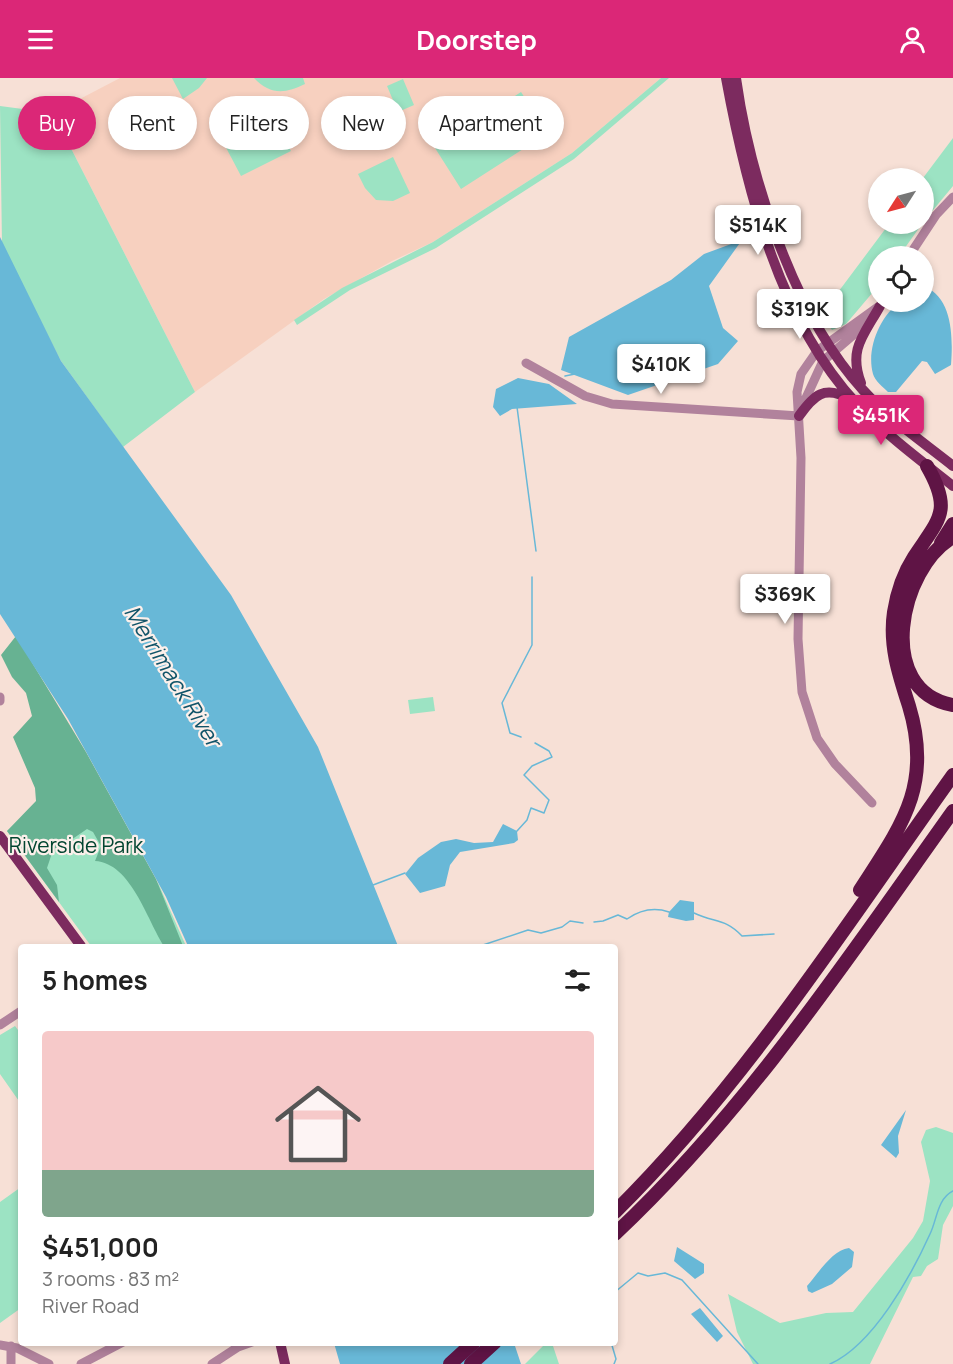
<!DOCTYPE html>
<meta charset="utf-8">
<style>
body{margin:0;font-family:Manrope,sans-serif;background:#f2f2f2;color:#222;height:100vh;display:flex;flex-direction:column;font-size:22px;white-space:nowrap}
*{box-sizing:border-box;margin:0}
p{font-size:20px;color:#767676}
.icon{flex:none;width:33px;height:33px;fill:none;stroke:currentColor;stroke-width:2;stroke-linecap:round;stroke-linejoin:round}
.map{position:relative;flex:1;overflow:hidden}
.details{position:absolute;left:18px;top:866px;width:600px;height:402px;display:flex;flex-direction:column;background:#fff;border-radius:6px;box-shadow:0 3px 9px #0003}
.details>*{flex:none}
.banner{position:absolute;left:18px;top:18px;width:600px;height:54px;display:flex;gap:12px}
.needle{width:39px;rotate:234deg}
.buttons{position:absolute;left:868px;top:90px;display:grid;gap:12px}
.buttons a{display:grid;place-items:center;width:66px;height:66px;border-radius:50%;background:#fff;box-shadow:0 3px 9px #0003;font-size:30px}
.price{position:absolute;translate:-50% -51px;padding:0 14px;border-radius:6px;background:#fff;color:#222;font-size:20px;line-height:39px;filter:drop-shadow(0 2px 3px #0008)}
.price::after{content:'';position:absolute;left:50%;top:36px;width:18px;height:14px;margin-left:-9px;background:inherit;clip-path:polygon(0 0,100% 0,50% 100%)}
.price.current{background:#db2777;color:#fff}
ul{padding:0;list-style:none}
li{display:grid;align-content:center;gap:12px;height:318px;padding:0 24px}
li+li{border-top:2px solid #e0e0e0}
li span{display:grid;place-items:center;height:186px;border-radius:6px;color:#555}
li>.icon{margin-inline-start:auto}
span .icon{width:108px;height:108px;fill:#fffc;stroke-width:1}
li b{font-size:26px}
h2{display:flex;justify-content:space-between;align-items:center;height:72px;padding:0 24px;font-size:26px}
.pill{padding:0 21px;border-radius:27px;background:#fff;box-shadow:0 3px 9px #0003;font-size:21px;line-height:54px}
.pill.current{background:#db2777;color:#fff}
header{display:flex;justify-content:space-between;align-items:center;height:78px;padding:0 24px;background:#db2777;color:#fff;font-size:27px;font-weight:700}
.map>svg:first-child{display:block}
</style>
<header><svg class="icon" aria-label="menu" viewBox="0 0 24 24"><path d="M4 6h16M4 12h16M4 18h16"/></svg>Doorstep<svg class="icon" aria-label="person" viewBox="0 0 24 24"><circle cx="12" cy="8" r="4"/><path d="M4 21q1-7 8-7t8 7"/></svg></header>
<div class="map">
<svg width="953" height="1286" viewBox="0 0 953 1286">
<rect width="100%" height="100%" fill="#f7e0d6"/>
<path fill="#f7d0bf" d="M120,0h541l-89,75 -139,89 -41,19 -68,38 -129,93 -142,-279z"/>
<path fill="#9ce3c3" d="M172,0h35l-8,10 -16,11z
M254,0h49l2,6c-20,10 -35,11 -51,-6z
M661,0h8l-95,81 -138,89 -86,42 -53,35 -3,-5 48,-32 91,-46 139,-89z
M403,1l11,26 -16,7 -11,-26z
M521,14l27,41 -87,56 -26,-41z
M0,28l53,7 142,279 -72,55 -62,-86 -59,-116z
M246,35c23,4 34,18 45,38l-50,25 -28,-53 17,-8z
M953,60v48l-29,35 -1,-43z
M393,79l17,36 -17,8 -17,-1 -11,-12 -7,-14z
M889,146h33l-23,32h-20v29l-33,39 -14,6 -11,-15z
M433,619l2,14 -25,3 -2,-14z
M81,692l78,115 27,61h-95l-84,-115z
M15,948l6,8v70l-21,-30v-39z
M936,1049l17,6v73l-10,19 -5,34 -11,7 -6,10 -8,1 -43,87h-117l-16,-32 -9,-38 52,29 46,-10 27,-1 60,-74 10,-17 7,-40 -9,-39 5,-12z
M21,1109v121l-21,15v-121z
M546,1265h6l7,21h-34z"/>
<path fill="#67b292" d="M16,558l70,116 70,127 27,67h-19c-17,-26 -33,-83 -69,-85l6,-15 -8,-14 -6,-3 -35,24 -5,15 10,17 2,17 -52,-71 29,-30 -1,-13 -22,-51 19,-21 -6,-23 -14,-16 -11,-22z"/>
<path fill="#68b8d7" d="M0,159l61,124 170,234 87,152 80,199h-210l-22,-49 -98,-178 -68,-105z
M742,162l-33,46 14,42 15,13 -20,23 -90,31 -67,-25 8,-33 102,-57 33,-26z
M925,209c28,11 28,52 26,78l-16,9 -8,-12 -5,-1 -26,31h-8c-5,-5 -13,-11 -15,-18 -7,-25 7,-58 27,-72h24z
M518,300l31,6 28,20 -65,5 -12,7 -7,-9 3,-18z
M503,746l14,7 1,9 -4,3 -54,9 -10,13 -5,21 -25,7 -15,-19 13,-16 23,-16 15,-3 18,4 19,-1z
M680,822l14,2v18l-8,1 -18,-4 1,-5z
M906,1032l-8,26 1,17 -3,5 -15,-13z
M677,1169l27,17v9l-9,6 -21,-18z
M849,1170l5,4 -2,15 -20,17 -20,9 -4,-2 -1,-5c11,-12 25,-36 42,-38z
M700,1230l23,28 -6,6 -26,-28z
M334,1265h180l7,21h-181z"/>
<g fill="none" stroke-linecap="round" stroke-linejoin="round">
<path stroke="#68b8d7" stroke-width="1.5" d="M565,298l10,-2
M517,329l19,144
M521,659l-11,-4 -8,-30 30,-58v-68
M517,753l10,-11 4,-12 13,5 5,-13 -25,-25 8,-9 20,-9 -3,-6 -14,-8
M373,807l32,-12
M694,835c21,10 31,5 48,23l32,-2
M594,844l9,-1 15,-6 9,4c13,-9 27,-12 42,-7
M480,868l48,-16 13,3 21,-6 8,-6 13,2
M615,1214l23,-19 10,3 17,-3 17,7 76,84
M615,1251v6
M611,1264l5,17 -2,5
M830,1286c43,-19 81,-88 100,-130 7,-14 7,-35 23,-43"/>
<path stroke="#b1829c" stroke-width="9" d="M909,178l27,-41 17,-18
M526,285l59,33 27,8 187,12
M800,333l23,-50 43,-37
M0,619v4
M872,725l-37,-39 -18,-26 -15,-46 -4,-53 3,-181 -4,-66 4,-18 16,-23 61,-44
M0,947l21,-14
M0,1267l17,3 32,16
M11,1286v-18
M81,1286l42,-22
M212,1286l26,-17 14,-5"/>
<path stroke="#7c2b5f" stroke-width="10" d="M726,0c20,109 53,242 130,325 29,31 64,57 97,83
M736,0c14,100 58,237 127,312 26,29 60,52 90,76
M861,305c-13,-34 3,-48 19,-77
M799,338c15,-21 25,-31 51,-17
M0,758l81,110
M280,1264l5,22"/>
<path stroke="#5f1445" stroke-width="14" d="M953,459c-54,31 -79,154 0,168
M941,465l12,-19
M860,812c42,-65 73,-105 49,-184 -10,-31 -20,-61 -15,-94 3,-19 9,-38 20,-55 25,-38 39,-46 13,-91
M615,1134c131,-130 231,-287 338,-437
M615,1156c133,-125 233,-276 338,-423
M450,1286l24,-22
M471,1286l24,-22"/>
</g>
<g text-anchor="middle" stroke-width="4.5" stroke-linejoin="round" paint-order="stroke">
<g font-size="21" fill="#024530" stroke="#fcf0eb">
<text x="76" y="775">Riverside Park</text>
</g>
<g font-size="22" font-style="italic" fill="#115469" stroke="#fcf0eb">
<text transform="translate(173 598) rotate(58)" y="8">Merrimack River</text>
</g>
</g>
</svg>
<div class="buttons">
<a><svg class="needle" viewBox="-14 -14 28 28"><path d="M0-13l5 13h-10z" fill="#e53935"/><path d="M0 13l5-13h-10z" fill="#767676"/></svg></a>
<a><svg class="icon" aria-label="locate" viewBox="0 0 24 24"><circle cx="12" cy="12" r="6"/><path d="M12 2v4M12 18v4M2 12h4M18 12h4"/></svg></a>
</div>
<b class="price" style="left:758px;top:178px">$514K</b>
<b class="price" style="left:800px;top:262px">$319K</b>
<b class="price" style="left:661px;top:317px">$410K</b>
<b class="price current" style="left:881px;top:368px">$451K</b>
<b class="price" style="left:785px;top:547px">$369K</b>
<div class="banner">
<a class="pill current">Buy</a>
<a class="pill">Rent</a>
<a class="pill">Filters</a>
<a class="pill">New</a>
<a class="pill">Apartment</a>
</div>
<section class="details">
<h2>5 homes<svg class="icon" aria-label="filters" viewBox="0 0 24 24"><path d="M4 7h16M4 17h16"/><circle cx="9" cy="7" r="2"/><circle cx="15" cy="17" r="2"/></svg></h2>
<ul>
<li><span style="background:linear-gradient(#f6c9c9 75%,#7fa58c 0)"><svg class="icon" aria-label="home" viewBox="0 0 24 24"><path d="M3 11l9-7 9 7M6 9v11h12V9"/></svg></span><div><b>$451,000</b><p>3 rooms · 83 m²</p><p>River Road</p></div></li>
</ul>
</section>
</div>
